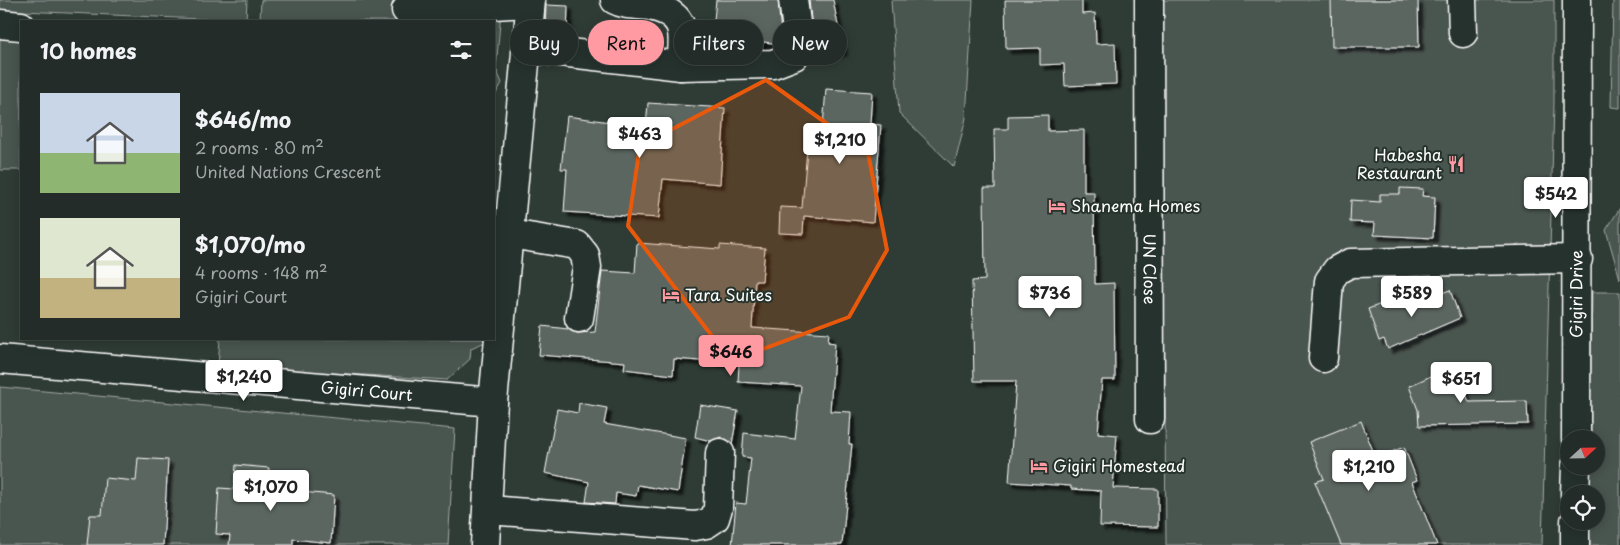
<!DOCTYPE html>
<meta charset="utf-8">
<style>
body{margin:0;font-family:"Playpen Sans",sans-serif;background:#2f3834;color:#f1f3f6;height:100vh;display:flex;flex-direction:column;font-size:19px;white-space:nowrap}
*{box-sizing:border-box;margin:0}
p{font-size:16px;color:#a3a7a8}
.icon{flex:none;width:28px;height:28px;fill:none;stroke:currentColor;stroke-width:2;stroke-linecap:round;stroke-linejoin:round}
.map{position:relative;flex:1;overflow:hidden}
.details{position:absolute;left:20px;top:20px;width:475px;height:320px;display:flex;flex-direction:column;background:#232c28;border-radius:0px;box-shadow:0 2px 12px #0003,0 0 0 1px #404845}
.details>*{flex:none}
.guide{position:absolute;left:510px;top:20px;width:475px;height:45px;display:flex;gap:10px}
.needle{width:32px;rotate:68deg}
.controls{position:absolute;left:1560px;top:430px;display:grid;gap:10px}
.controls a{display:grid;place-items:center;width:45px;height:45px;border-radius:50%;background:#232c28;box-shadow:0 2px 12px #0003,0 0 0 1px #404845;font-size:25px}
.price{position:absolute;translate:-50% -42px;padding:0 11px;border-radius:5px;background:#fff;color:#222;font-size:16px;line-height:32px;filter:drop-shadow(0 1px 2px #0008)}
.price::after{content:'';position:absolute;left:50%;top:30px;width:15px;height:11px;margin-left:-8px;background:inherit;clip-path:polygon(0 0,100% 0,50% 100%)}
.price.active{background:#ff9aa2;color:#111}
ul{padding:0;list-style:none}
li{display:flex;align-items:center;gap:15px;height:125px;padding:0 20px}
li span{display:grid;place-items:center;flex:none;width:140px;height:100px;border-radius:0px;color:#555}
li>.icon{margin-inline-start:auto}
span .icon{width:60px;height:60px;fill:#fffc;stroke-width:1}
li b{font-size:21px}
h2{display:flex;justify-content:space-between;align-items:center;height:60px;padding:0 20px;font-size:21px}
.pill{padding:0 18px;border-radius:22px;background:#232c28;box-shadow:0 2px 12px #0003,0 0 0 1px #404845;font-size:18px;line-height:45px}
.pill.active{background:#ff9aa2;color:#111}
.map>svg:first-child{display:block}
</style>
<div class="map">
<svg width="1620" height="545" viewBox="0 0 1620 545">
<defs>
<filter id="shadow"><feDropShadow dx="4.5" dy="4.5" stdDeviation="1" flood-color="#0009"/></filter>
</defs>
<rect width="100%" height="100%" fill="#2f3b35"/>
<filter id="ink" filterUnits="userSpaceOnUse"><feTurbulence type="fractalNoise" baseFrequency=".02" numOctaves="2"/><feDisplacementMap in="SourceGraphic" scale="10" xChannelSelector="R" yChannelSelector="G"/><feConvolveMatrix kernelMatrix="1 2 1 2 8 2 1 2 1" color-interpolation-filters="sRGB"/></filter>
<g filter="url(#ink)">
<path fill="#4a544f" stroke="#a4aaa7" d="M0,0h247l-1,21 -246,-11z
M261,0h241l-6,69 6,14 -8,14v-76h-234z
M891,0h82l-7,118 -12,49 -55,-54z
M1162,0h392v103l-12,442h-376z
M1613,0h7v108l-9,-1z
M0,31h21v139h-21z
M1620,208v71l-14,-49z
M1592,292h28v253h-31v-24h7v-27h-6v-28h6v-27h-6z
M220,339h264l-1,4 -12,5 -1,11 -23,21 -229,-14z
M0,387l455,42 -7,116h-448z"/>
<path fill="#5b6661" stroke="#fff" filter="url(#shadow)" d="M716,0h62l4,44 -19,-2 -1,7 -51,1z
M809,0h24l10,51 -25,5v-8h-4z
M1005,0h77v14l13,-1 1,31 19,-1 1,41 -51,2 -1,-22 -24,1v-17l-34,1z
M1331,0h87l1,47h-87z
M546,5l22,1 -1,31 -22,-3z
M826,89l46,3 -2,32 11,1 -8,97 -69,-6 -1,18 -24,-1 1,-26 22,1 5,-59 14,2z
M648,103l77,5 -5,76 -57,-5 -4,39 -95,-6 3,-43h-6l6,-53 79,11z
M1048,115v16l36,-1v62h10l1,92 19,-1 1,97h-13l-4,53 19,2 -4,53 45,1v38l-58,-1 1,-35 -30,-2v-3l-62,-4 7,-101h-42l-2,-100 13,-1 -1,-92h11l-1,-59h14v-13z
M1400,188l23,1 -1,7 13,1 -2,41 -59,-3 1,-12 -25,-1 1,-22 29,2v-8h20z
M637,243l83,6v-4l45,3 -3,33h-7l-3,47 77,5 -1,9 7,1 -5,68 21,1 -2,32h3l-10,101h-110l4,-42 10,1 5,-46 -9,-1 2,-24 51,6 6,-53 -63,-4 1,-18 -65,-5 -1,16 -49,-6 1,-7 -86,-7 3,-29 26,3 9,4 18,-1 7,-61 33,2z
M1450,290l10,28 -72,31 -4,-10 -5,2 -11,-32 32,-12 5,10z
M1455,365l14,37 58,-1 1,23 -109,2 -1,-16 -9,-24z
M579,403l28,5 -3,16 82,14 -8,54 -40,-7 -2,11 -20,-3 -1,11 -29,-2 3,-20 -44,-9 12,-64 21,4z
M700,405l38,6 -6,33 -11,-7 -10,4 -16,-4z
M1361,421l15,37 28,-11 13,33 -5,2 25,63h-96l-26,-63 9,-3 -15,-37z
M138,458l30,2 -5,85h-76l3,-30h12l3,-37 31,3z
M236,465l33,3 -2,21 67,6 -3,48 -38,-4v6h-64l1,-10 -14,-1 3,-46 15,1z"/>
<g fill="none" stroke-linecap="round" stroke-linejoin="round">
<g stroke="#fff" stroke-width="31">
<g id="minor">
<path d="M615,0c11,6 22,4 35,6 38,8 34,28 31,60"/>
<path id="s1" d="M1149,0l1,419"/>
<path d="M1462,0l1,33"/>
<path d="M406,10l124,-7"/>
<path d="M0,24l21,2"/>
<path d="M526,48l155,18 92,-2 21,-8 5,-11 -6,-45"/>
<path d="M510,234l67,11 8,10 2,12 -8,51"/>
<path d="M1323,358l6,-77 8,-11 13,-7 228,-4"/>
<path id="s2" d="M0,359l493,43"/>
<path id="s3" d="M1576,439l1,-439"/>
<path d="M1575,494l1,-28"/>
<path d="M489,510l206,16 11,-2 9,-6 3,-10 2,-55"/>
<path d="M485,545l8,-143 38,-402"/>
<path d="M1575,545v-24"/>
</g>
</g>
<use href="#minor" stroke="#26332d" stroke-width="28"/>
</g>
</g>
<path fill="#e8590c" fill-opacity="0.2" stroke="#e8590c" stroke-width="4" stroke-linejoin="round" d="M766,80l102,73 19,97 -38,67 -118,44 -103,-135 12,-80z"/>
<defs>
<g id="restaurant-bare" transform="scale(1.35)"><path d="M-5-6h1v4h1v-4h1v4h1v-4h1v5L-1.5 .5V6h-2V.5L-5-1ZM5-6V6H3V1.5H1.5Q1.5-4 5-6Z" fill="#ff9aa2" stroke="#26332d" stroke-width="2.5" paint-order="stroke"/></g>
<g id="hotel-bare" transform="scale(1.35)"><path d="M-6-4.5h1.5V1H6V5H4.5V3h-9V5H-6ZM-4 0a1.8 1.8 0 1 1 3.6 0ZM.5 0V-2.5h3Q6-2.5 6 0Z" fill="#ff9aa2" stroke="#26332d" stroke-width="2.5" paint-order="stroke"/></g>
</defs>
<g fill-rule="evenodd">
<use href="#restaurant-bare" x="1456" y="164"/>
<use href="#hotel-bare" x="1057" y="206"/>
<use href="#hotel-bare" x="671" y="295"/>
<use href="#hotel-bare" x="1039" y="466"/>
</g>
<g text-anchor="middle" stroke-width="4" stroke-linejoin="round" paint-order="stroke">
<g font-size="16" fill="#fff" stroke="#26332d" text-anchor="start">
<text x="1442" y="161" text-anchor="end">Habesha<tspan x="1442" dy="18">Restaurant</tspan></text>
<text x="1071" y="212">Shanema Homes</text>
<text x="685" y="301">Tara Suites</text>
<text x="1053" y="472">Gigiri Homestead</text>
</g>
<g font-size="16" fill="#fff" stroke="#26332d">
<text dy="6" stroke="none"><textPath href="#s1" startOffset="269">UN Close</textPath></text>
<text dy="6" stroke="none"><textPath href="#s3" startOffset="145">Gigiri Drive</textPath></text>
<text dy="6" stroke="none"><textPath href="#s2" startOffset="368">Gigiri Court</textPath></text>
</g>
</g>
</svg>
<div class="controls">
<a><svg class="needle" viewBox="-14 -14 28 28"><path d="M0-13l5 13h-10z" fill="#e53935"/><path d="M0 13l5-13h-10z" fill="#a3a7a8"/></svg></a>
<a><svg class="icon" aria-label="locate" viewBox="0 0 24 24"><circle cx="12" cy="12" r="6"/><path d="M12 2v4M12 18v4M2 12h4M18 12h4"/></svg></a>
</div>
<b class="price" style="left:640px;top:159px">$463</b>
<b class="price" style="left:840px;top:165px">$1,210</b>
<b class="price" style="left:1556px;top:219px">$542</b>
<b class="price" style="left:1050px;top:318px">$736</b>
<b class="price" style="left:1412px;top:318px">$589</b>
<b class="price active" style="left:731px;top:377px">$646</b>
<b class="price" style="left:244px;top:402px">$1,240</b>
<b class="price" style="left:1461px;top:404px">$651</b>
<b class="price" style="left:1369px;top:492px">$1,210</b>
<b class="price" style="left:271px;top:512px">$1,070</b>
<div class="guide">
<a class="pill">Buy</a>
<a class="pill active">Rent</a>
<a class="pill">Filters</a>
<a class="pill">New</a>
</div>
<section class="details">
<h2>10 homes<svg class="icon" aria-label="filters" viewBox="0 0 24 24"><path d="M4 7h16M4 17h16"/><circle cx="9" cy="7" r="2"/><circle cx="15" cy="17" r="2"/></svg></h2>
<ul>
<li><span style="background:linear-gradient(#c9d6e8 60%,#8fb573 0)"><svg class="icon" aria-label="home" viewBox="0 0 24 24"><path d="M3 11l9-7 9 7M6 9v11h12V9"/></svg></span><div><b>$646/mo</b><p>2 rooms · 80 m²</p><p>United Nations Crescent</p></div></li>
<li><span style="background:linear-gradient(#dfe7d0 60%,#c2b280 0)"><svg class="icon" aria-label="home" viewBox="0 0 24 24"><path d="M3 11l9-7 9 7M6 9v11h12V9"/></svg></span><div><b>$1,070/mo</b><p>4 rooms · 148 m²</p><p>Gigiri Court</p></div></li>
</ul>
</section>
</div>
